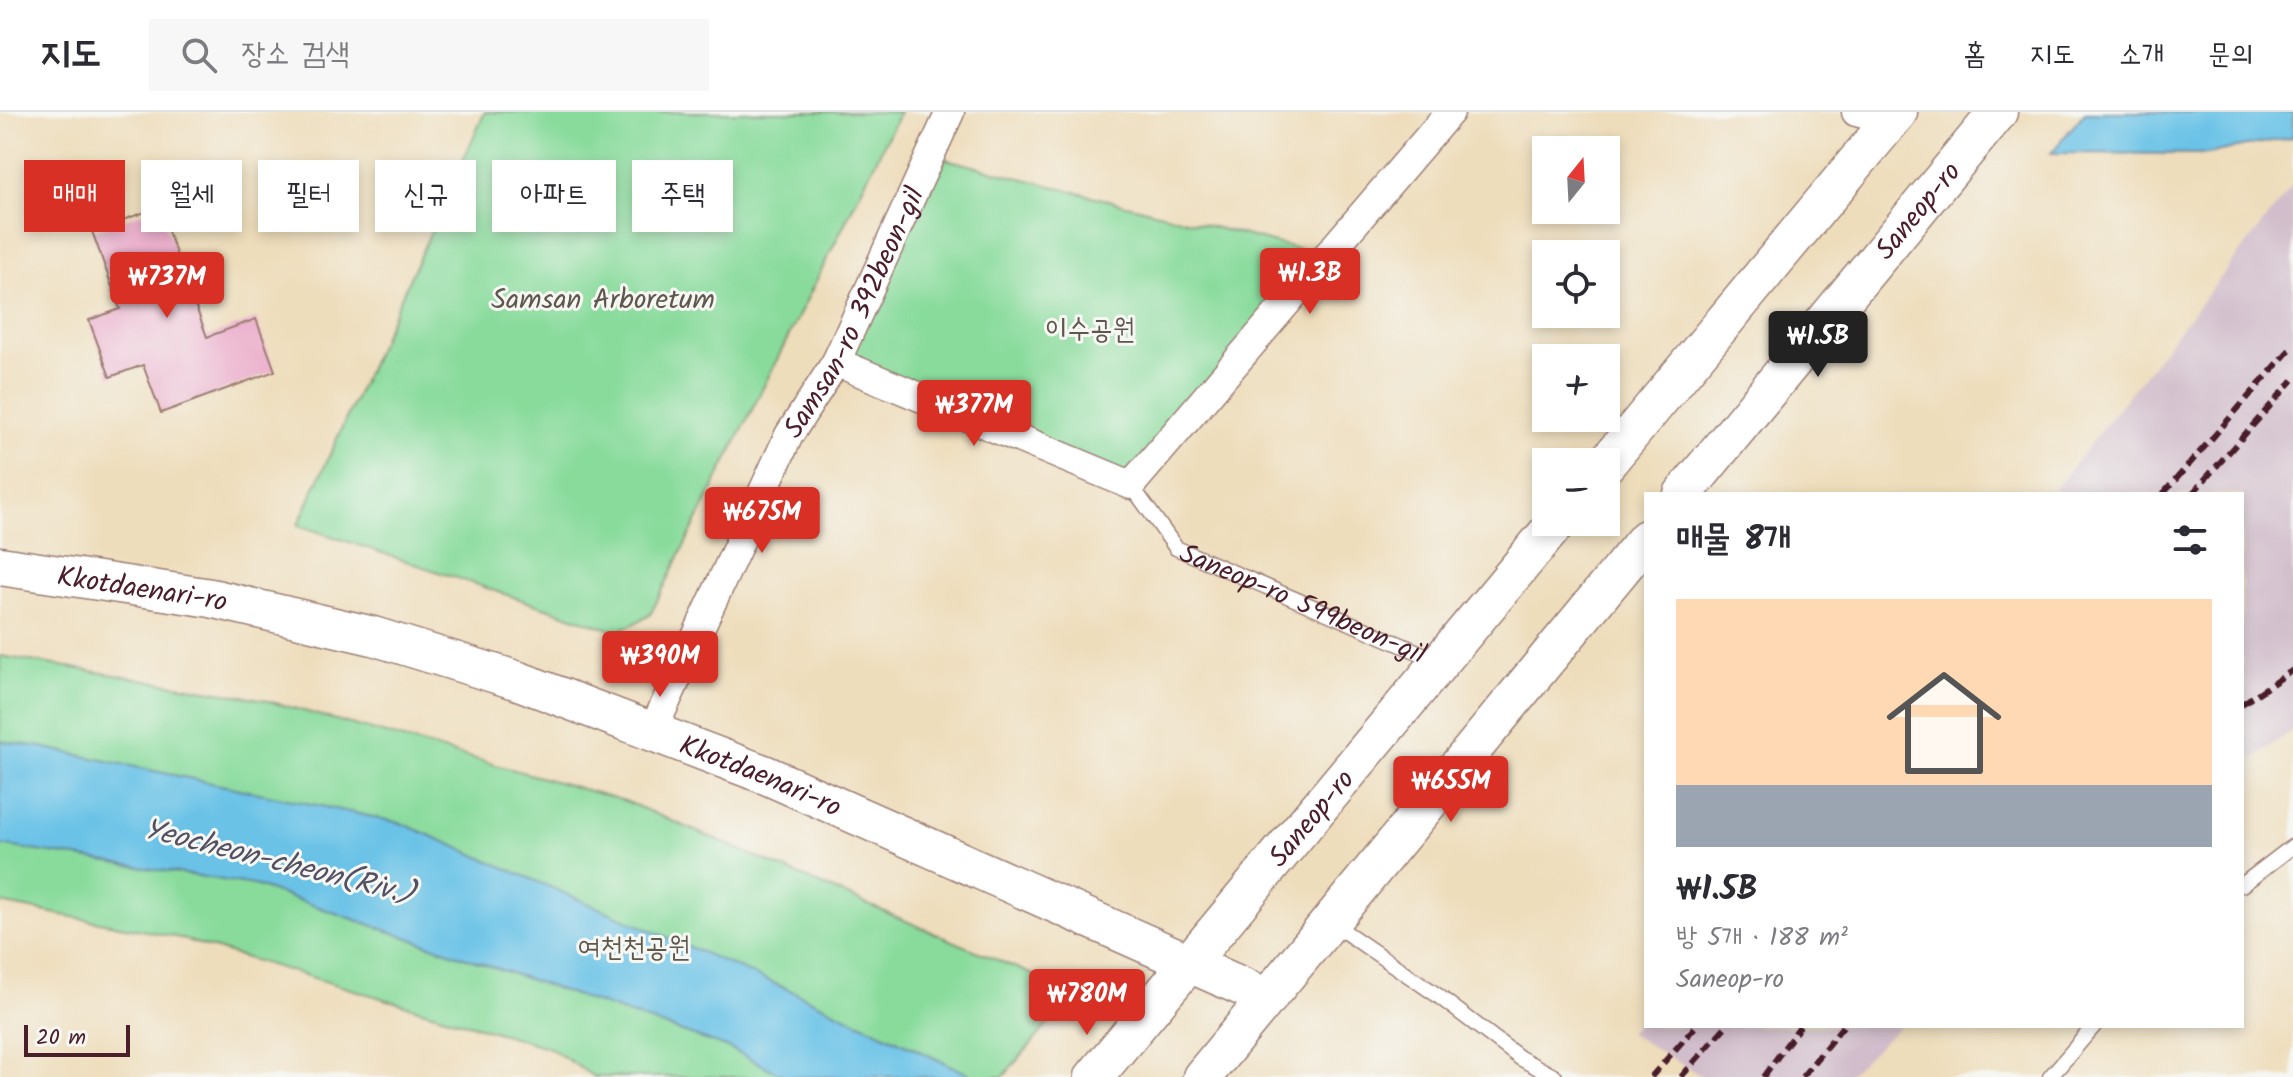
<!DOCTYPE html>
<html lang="ko">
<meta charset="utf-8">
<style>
body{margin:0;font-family:Kalam,"Poor Story",sans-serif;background:#f7f7f7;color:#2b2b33;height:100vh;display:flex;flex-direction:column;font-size:30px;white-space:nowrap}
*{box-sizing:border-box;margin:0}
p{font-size:26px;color:#7c7c81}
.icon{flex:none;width:44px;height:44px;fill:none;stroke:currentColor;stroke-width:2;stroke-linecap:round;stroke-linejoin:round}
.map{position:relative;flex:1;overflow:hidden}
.side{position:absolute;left:1644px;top:380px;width:600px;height:536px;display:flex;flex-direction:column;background:#fff;border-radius:0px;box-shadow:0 4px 12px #0003}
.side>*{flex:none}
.guide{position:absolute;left:24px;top:48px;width:760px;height:72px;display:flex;gap:16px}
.needle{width:52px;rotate:18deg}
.tools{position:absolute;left:1532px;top:24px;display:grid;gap:16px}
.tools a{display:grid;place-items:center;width:88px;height:88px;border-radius:0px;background:#fff;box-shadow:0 4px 12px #0003;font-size:40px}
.scale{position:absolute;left:24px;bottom:20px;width:106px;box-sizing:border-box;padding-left:8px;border:4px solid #4a1f2b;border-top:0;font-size:22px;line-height:28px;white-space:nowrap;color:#4a1f2b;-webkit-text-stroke:6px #f6f6f2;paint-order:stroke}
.price{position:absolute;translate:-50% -68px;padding:0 18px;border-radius:8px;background:#d93025;color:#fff;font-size:26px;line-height:52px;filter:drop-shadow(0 2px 4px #0008)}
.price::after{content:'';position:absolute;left:50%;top:48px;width:24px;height:18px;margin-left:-12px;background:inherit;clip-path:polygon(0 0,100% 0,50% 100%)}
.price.on{background:#222;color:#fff}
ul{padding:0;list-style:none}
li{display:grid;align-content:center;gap:16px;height:424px;padding:0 32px}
li span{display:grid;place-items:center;height:248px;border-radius:0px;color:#555}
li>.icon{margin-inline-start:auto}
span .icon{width:144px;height:144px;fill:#fffc;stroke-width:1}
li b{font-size:34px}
h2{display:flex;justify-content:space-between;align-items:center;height:96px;padding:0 32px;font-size:34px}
.pill{padding:0 28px;border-radius:0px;background:#fff;box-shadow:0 4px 12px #0003;font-size:28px;line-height:72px}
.pill.on{background:#d93025;color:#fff}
header{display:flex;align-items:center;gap:48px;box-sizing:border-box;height:112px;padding:0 40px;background:#fff;border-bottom:2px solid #e1e1e2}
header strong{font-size:38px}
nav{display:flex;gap:44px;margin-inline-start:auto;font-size:28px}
.search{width:560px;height:72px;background:#f7f7f7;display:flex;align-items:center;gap:20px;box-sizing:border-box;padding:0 28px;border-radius:0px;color:#7c7c81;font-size:30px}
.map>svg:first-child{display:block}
</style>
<header>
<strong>지도</strong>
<div class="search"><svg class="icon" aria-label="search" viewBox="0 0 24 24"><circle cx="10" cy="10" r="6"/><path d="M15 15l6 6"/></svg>장소 검색</div>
<nav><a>홈</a><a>지도</a><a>소개</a><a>문의</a></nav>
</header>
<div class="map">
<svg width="2293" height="965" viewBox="0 0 2293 965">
<rect width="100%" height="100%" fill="#f6f6f2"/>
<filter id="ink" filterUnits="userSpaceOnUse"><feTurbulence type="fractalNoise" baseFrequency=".0125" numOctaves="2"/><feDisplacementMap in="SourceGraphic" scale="16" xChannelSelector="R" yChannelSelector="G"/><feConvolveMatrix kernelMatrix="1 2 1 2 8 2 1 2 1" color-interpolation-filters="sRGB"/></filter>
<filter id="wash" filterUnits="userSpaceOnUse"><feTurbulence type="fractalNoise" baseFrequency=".006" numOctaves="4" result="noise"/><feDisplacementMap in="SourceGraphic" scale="32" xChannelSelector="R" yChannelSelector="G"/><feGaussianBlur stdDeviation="1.8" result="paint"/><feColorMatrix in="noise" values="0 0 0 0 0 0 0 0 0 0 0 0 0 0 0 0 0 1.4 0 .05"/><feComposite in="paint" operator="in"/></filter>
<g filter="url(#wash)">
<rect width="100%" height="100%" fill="#edb"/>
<path fill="#d1bdcb" d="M2293,73v545l-51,36v-272h-191z
M1646,899v15h254l-54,51h-143l-74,-44z"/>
<path fill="#89db9c" stroke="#6a7d64" stroke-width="2" d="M485,0h415l-250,503 -32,17 -320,-107z
M930,43l385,98 -184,232 -295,-123z
M0,544l261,43 364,102 450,192 -72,84h-409l-44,-29 -378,-112 -172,-33z"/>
<path fill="#6ac3e7" stroke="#5a7189" stroke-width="2" d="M2085,0h208v25l-87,17 -155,-1z
M0,629l41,6 360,76 391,168 183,86h-189l-57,-29 -475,-163 -254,-40z"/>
<g id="blocks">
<path fill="#ebabca" d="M159,95l48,130 49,-18 19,52 -114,42 -18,-48 -33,12 -21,-57 31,-11 -28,-78z"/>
</g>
</g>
<g filter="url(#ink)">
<use href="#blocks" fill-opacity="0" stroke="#9c7e73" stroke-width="2"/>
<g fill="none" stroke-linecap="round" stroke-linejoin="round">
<g stroke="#9c7e73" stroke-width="17">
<g id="service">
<path id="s1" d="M1131,373l45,63 263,113"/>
<path d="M2242,773l51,-39"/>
<path d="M1332,811l105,72 83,63 35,19"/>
<path d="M2050,965l44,-51"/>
</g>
</g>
<g stroke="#9c7e73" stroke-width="31">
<g id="minor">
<path d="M1856,0l35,9"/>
<path d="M836,250l295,123 319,-373"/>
<path id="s2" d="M653,618l136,-295 47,-73 114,-250"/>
</g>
</g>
<g stroke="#9c7e73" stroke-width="41">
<g id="secondary">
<path d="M1606,352l292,-352"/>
<path id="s3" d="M1683,382l315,-382"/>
<path id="s4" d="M0,454l211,32 162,38 146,45 247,94 502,223"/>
<path id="s5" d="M1094,965l463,-555"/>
<path d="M1202,965l444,-538"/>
</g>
</g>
<use href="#service" stroke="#fff" stroke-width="14"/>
<use href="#minor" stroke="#fff" stroke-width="28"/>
<use href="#secondary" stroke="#fff" stroke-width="38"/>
<path stroke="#4a1f2b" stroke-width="6" stroke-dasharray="12 6" stroke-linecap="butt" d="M2163,382l130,-148
M2192,382l101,-114
M2242,592l51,-34
M1651,965l45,-51
M1681,965l45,-51
M1763,965l37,-51
M1802,965l41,-51"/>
</g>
</g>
<g text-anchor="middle" stroke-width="6" stroke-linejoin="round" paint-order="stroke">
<g font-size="28" fill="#4a1f2b" stroke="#f6f6f2">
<text dy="10" stroke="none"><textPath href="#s3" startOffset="368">Saneop-ro</textPath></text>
<text dy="10" stroke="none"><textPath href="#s2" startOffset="464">Samsan-ro 392beon-gil</textPath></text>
<text dy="10" stroke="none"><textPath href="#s4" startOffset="144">Kkotdaenari-ro</textPath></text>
<text dy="10" stroke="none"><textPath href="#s1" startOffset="216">Saneop-ro 599beon-gil</textPath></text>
<text dy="10" stroke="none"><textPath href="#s4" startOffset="792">Kkotdaenari-ro</textPath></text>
<text dy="10" stroke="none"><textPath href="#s5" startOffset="338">Saneop-ro</textPath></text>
</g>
<g font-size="28" fill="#5d574d" stroke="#f6f6f2">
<text x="603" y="196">Samsan Arboretum</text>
<text x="1090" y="226">이수공원</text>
<text x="634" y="844">여천천공원</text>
</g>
<g font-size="30" font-style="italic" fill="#545063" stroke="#f6f6f2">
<text transform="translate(279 749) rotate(14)" y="10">Yeocheon-cheon(Riv.)</text>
</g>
</g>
</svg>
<div class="tools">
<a><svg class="needle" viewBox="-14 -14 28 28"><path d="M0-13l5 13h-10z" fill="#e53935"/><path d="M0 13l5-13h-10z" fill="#7c7c81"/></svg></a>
<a><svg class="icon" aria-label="locate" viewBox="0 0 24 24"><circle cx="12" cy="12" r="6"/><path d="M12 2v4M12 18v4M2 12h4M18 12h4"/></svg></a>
<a>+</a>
<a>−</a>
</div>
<div class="scale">20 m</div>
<b class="price" style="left:1310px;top:204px">₩1.3B</b>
<b class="price" style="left:167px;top:208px">₩737M</b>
<b class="price on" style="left:1818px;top:267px">₩1.5B</b>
<b class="price" style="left:974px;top:336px">₩377M</b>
<b class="price" style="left:762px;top:443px">₩675M</b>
<b class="price" style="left:660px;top:587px">₩390M</b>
<b class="price" style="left:1451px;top:712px">₩655M</b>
<b class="price" style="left:1087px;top:925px">₩780M</b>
<div class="guide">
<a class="pill on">매매</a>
<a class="pill">월세</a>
<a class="pill">필터</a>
<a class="pill">신규</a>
<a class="pill">아파트</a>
<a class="pill">주택</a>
</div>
<section class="side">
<h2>매물 8개<svg class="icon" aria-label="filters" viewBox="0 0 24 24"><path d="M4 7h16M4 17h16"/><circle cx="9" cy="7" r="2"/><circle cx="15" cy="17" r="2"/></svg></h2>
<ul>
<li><span style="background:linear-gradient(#ffd9b3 75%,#9aa5b1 0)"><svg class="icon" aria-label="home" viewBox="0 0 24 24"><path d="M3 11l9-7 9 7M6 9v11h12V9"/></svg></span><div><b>₩1.5B</b><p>방 5개 · 188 m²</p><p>Saneop-ro</p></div></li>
</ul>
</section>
</div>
